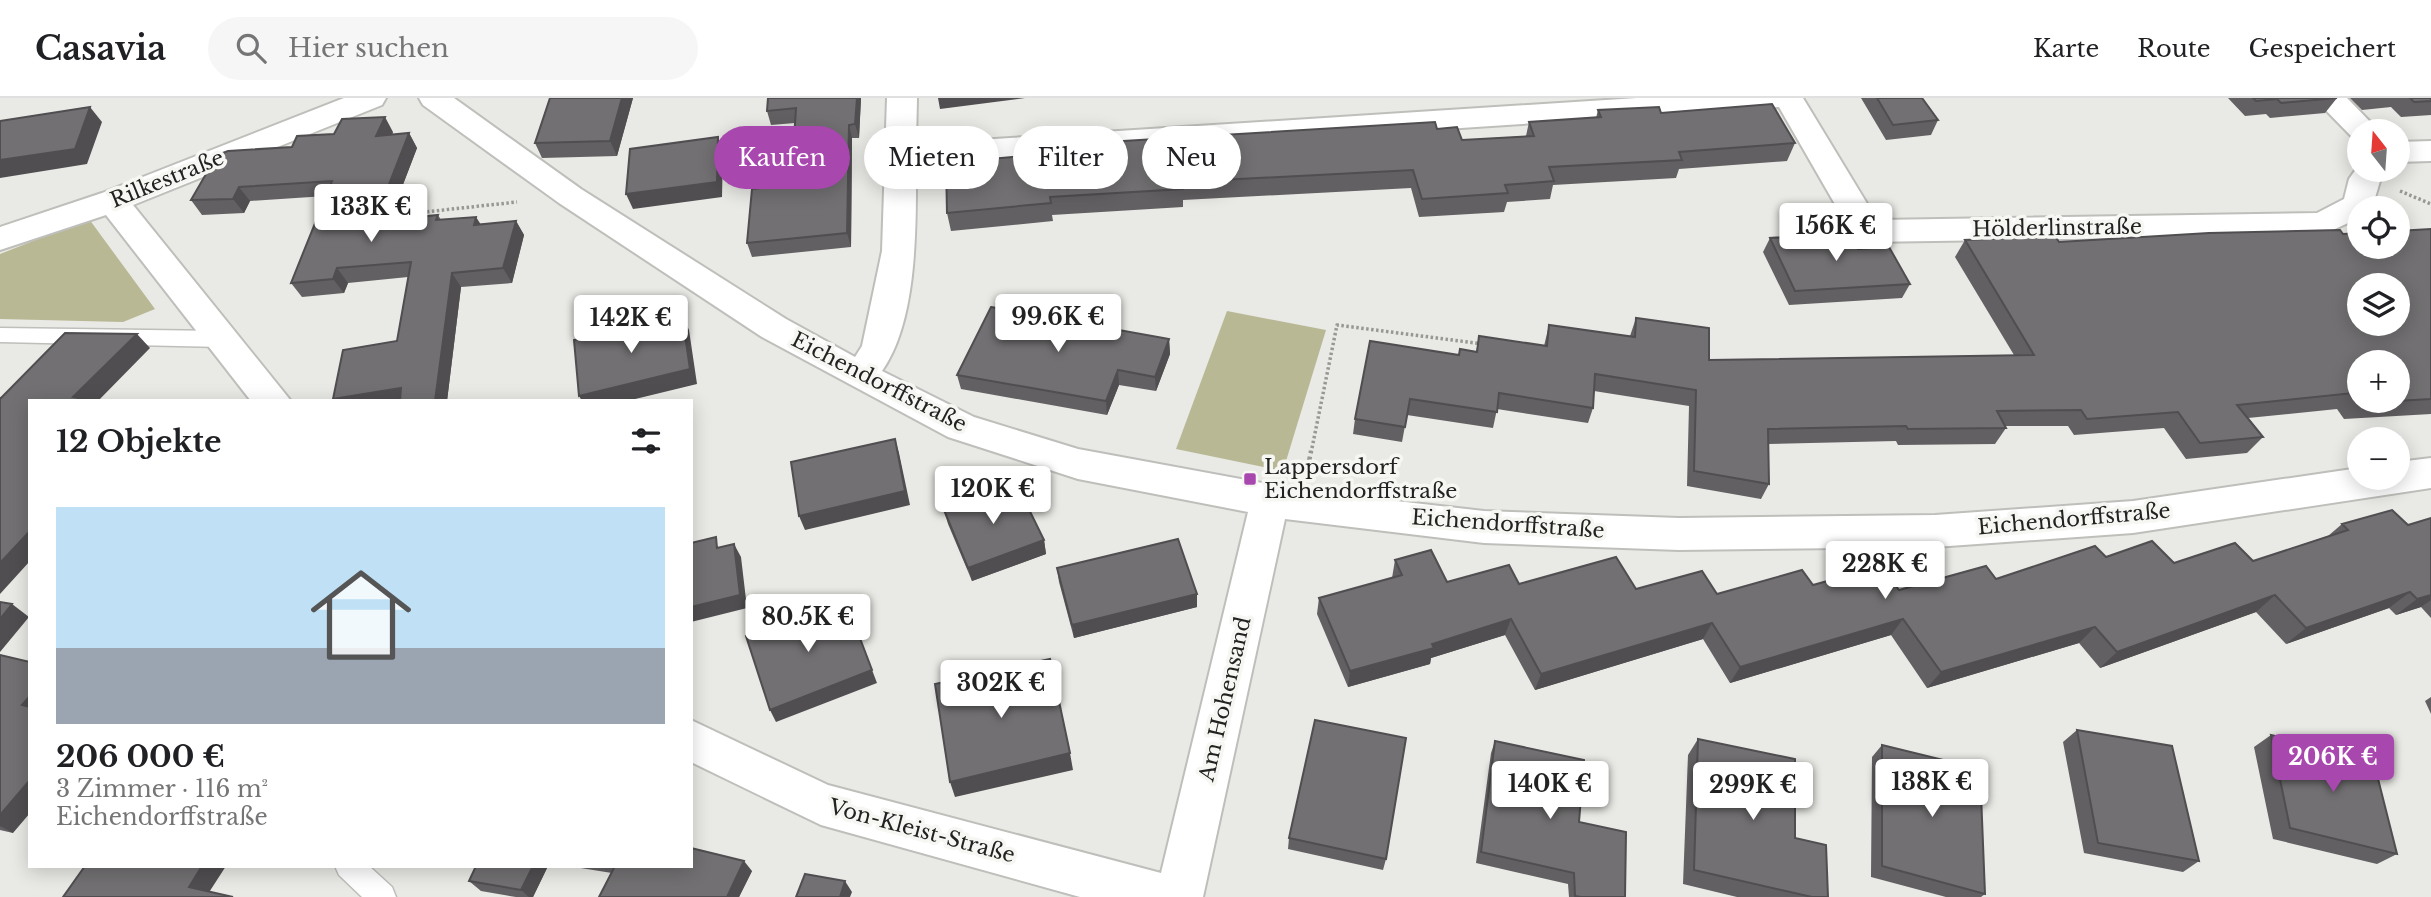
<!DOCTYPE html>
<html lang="de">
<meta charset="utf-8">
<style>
body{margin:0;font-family:"Libre Baskerville",serif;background:#f6f6f6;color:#202124;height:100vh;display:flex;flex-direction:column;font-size:26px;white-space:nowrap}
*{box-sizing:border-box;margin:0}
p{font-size:23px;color:#757577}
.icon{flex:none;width:38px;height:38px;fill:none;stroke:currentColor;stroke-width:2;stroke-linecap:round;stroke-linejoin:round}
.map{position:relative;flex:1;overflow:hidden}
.side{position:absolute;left:28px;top:301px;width:665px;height:469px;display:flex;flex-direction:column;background:#fff;border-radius:0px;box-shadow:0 4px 18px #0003}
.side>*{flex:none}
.top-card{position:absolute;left:714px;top:28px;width:665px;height:63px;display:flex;gap:14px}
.needle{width:46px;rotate:343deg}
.controls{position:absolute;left:2347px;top:21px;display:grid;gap:14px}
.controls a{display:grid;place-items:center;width:63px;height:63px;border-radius:50%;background:#fff;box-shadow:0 4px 18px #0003;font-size:35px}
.price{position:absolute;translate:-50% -60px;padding:0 16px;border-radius:7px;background:#fff;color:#222;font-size:23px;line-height:46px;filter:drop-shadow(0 2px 4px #0008)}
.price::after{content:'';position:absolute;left:50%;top:42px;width:21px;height:16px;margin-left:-10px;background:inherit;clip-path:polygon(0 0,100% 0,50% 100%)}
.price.current{background:#a847ae;color:#fff}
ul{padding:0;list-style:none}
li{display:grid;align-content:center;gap:14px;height:371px;padding:0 28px}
li span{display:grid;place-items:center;height:217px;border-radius:0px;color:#555}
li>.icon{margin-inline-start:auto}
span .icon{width:126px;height:126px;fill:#fffc;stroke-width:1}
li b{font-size:30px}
h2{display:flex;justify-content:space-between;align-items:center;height:84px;padding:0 28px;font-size:30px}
.chip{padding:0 24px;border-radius:32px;background:#fff;box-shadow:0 4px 18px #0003;font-size:24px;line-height:63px}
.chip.current{background:#a847ae;color:#fff}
header{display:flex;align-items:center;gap:42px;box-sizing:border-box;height:98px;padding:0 35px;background:#fff;border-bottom:2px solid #e0e0e0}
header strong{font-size:33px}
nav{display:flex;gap:38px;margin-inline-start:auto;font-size:24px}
.search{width:490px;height:63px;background:#f6f6f6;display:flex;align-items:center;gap:18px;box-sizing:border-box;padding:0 24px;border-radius:38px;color:#757577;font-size:26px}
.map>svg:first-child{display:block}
</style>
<header>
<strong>Casavia</strong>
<div class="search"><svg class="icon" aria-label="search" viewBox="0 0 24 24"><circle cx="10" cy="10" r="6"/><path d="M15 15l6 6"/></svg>Hier suchen</div>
<nav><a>Karte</a><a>Route</a><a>Gespeichert</a></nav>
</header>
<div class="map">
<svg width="2431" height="799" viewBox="0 0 2431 799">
<rect width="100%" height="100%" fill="#e9e9e5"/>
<path fill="#b9b895" d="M89,121l66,90 -32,13 -123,-3v-65z
M1227,213l99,19 -43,141 -107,-22z"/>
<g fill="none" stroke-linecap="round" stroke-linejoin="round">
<g stroke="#bebebb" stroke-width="3">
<path id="lane" d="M0,230l222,3 7,3 3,5 -3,5 -7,3 -222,-5z
M335,768h34l23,21 4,10h-34l-23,-22z"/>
</g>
<g stroke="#bebebb" stroke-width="4">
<path id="street" d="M344,0h42l-4,7 -249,100 158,196h-40l-145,-186 -106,35v-23l102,-34z
M419,0h35l127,91 205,130 69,38 7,-11 20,-95 5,-153h30l-1,46 721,-46h166l74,122 440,-7 27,-14 5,-20 10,-14v5h29l-8,11 -8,27h-13v10l-37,17 -455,7 -12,-3 -76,-132 -863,57c0,61 2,156 -34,207l92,46 104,32 222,41 184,21 195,7 256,-3 198,-14 226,-33v10h39v-16l33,-4v30l-298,45 -198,14 -256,3 -195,-7 -199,-24 -82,378h-123l-259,-72 -130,-63v-42l137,65 333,88 87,-361 -170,-33 -130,-42 -186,-100 -203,-134 -136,-98z
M2314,0h33l32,33h-20v8l-6,-1z
M2431,43v20l-33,1v-20z"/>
</g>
<path stroke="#979794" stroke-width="3.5" stroke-dasharray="2.5 2.5" stroke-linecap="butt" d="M2400,93l31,13
M397,117l120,-13
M1311,355l26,-128 146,19"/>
<path stroke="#979794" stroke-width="4.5" stroke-dasharray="3.5 3.5" stroke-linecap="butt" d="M1308,369l3,-16"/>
<use href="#lane" fill="#fff" fill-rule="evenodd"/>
<use href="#street" fill="#fff" fill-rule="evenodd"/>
</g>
<path fill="#626062" d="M550,0h83l-16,58 -75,2 -7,-15z
M861,0l-2,40h-7l-1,109 -99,10 -5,-14 44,-58 4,-62 -24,2 -4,-14z
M1861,0h61l16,22 -7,15 -45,5z
M2228,0h109l-12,15 -55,5 -4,-4 -21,2z
M2350,0h81v17l-30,2 -10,-10 -29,3z
M1598,12l63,3 134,30 -8,18 -108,8 -3,9 -123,7 -3,14 -43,3 -3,10 -85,5 -8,-29 -228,12v7l-131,8 1,6 -102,10 -4,-18 490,-84 25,11 64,-4 3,-14 67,-4z
M393,34l-1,3 17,-2 8,15 -25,65h8l3,5 35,-3 3,5 39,4 36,-3 8,14 -12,48 -51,4 -14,114h-112l-2,-2 64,-58 11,-64 -60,6 -4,10 -42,4 -11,-14 35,-87 -76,5 -6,12 -42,2 -11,-15 101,-53z
M2431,131v185l-87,5 -7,-10 -89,9 15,19 -16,16 -61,6 -22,-31 -90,7 -6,-9h-63l1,2 -11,16 -97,1 -2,-4 -128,3 1,40 -8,15 -74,-13 2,-80 -95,-15 -1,17 -5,15 -91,-14 -4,19 -86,-13 -5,27 -49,-8 2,-15 103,-64 18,-3 3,-16 65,10 5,-21 81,11 6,-18 73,42 305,-5 -59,-98 10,-17 94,2 284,-8z
M1770,140l88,11 52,35 -8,14 -113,7 -26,-53z
M1169,241l1,15 -14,37 -37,-6 -12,30 -146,-26 -4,-14z
M944,412l100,30 2,14 -74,27 -24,-57z
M2431,420v100l-10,-11 -25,8 -7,-7 -103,36 -30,-32 -156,56 -21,-25 -152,45 -36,-53 -161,48 -27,-44 -168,51 -30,-55 -74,23 -1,6 -82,23 -31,-73 2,-16 73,-20 3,-18 52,22 189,7 81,5 96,-9 86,5 97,-11 110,-22 68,6 79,-2 75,-25 14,-12 66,1z
M1057,470l140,26v13l-123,31 -15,-56z
M0,557l13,178 -13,-3z
M2431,599v17l-6,-13z
M2077,632l122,131 -16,11 -99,-19 -21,-111z
M2271,637l126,119 -20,10 -104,-25 -19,-92z
M1698,641l130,158h-91l-54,-13 5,-129z
M1495,643l84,81 46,75h-56l-1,-13 -92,-21 15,-110z
M1882,647l103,149 -4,3h-35l-75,-20 1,-120z
M1289,740l97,21 -3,11 -95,-21z
M548,768l-15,31h-17l-35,-6 -12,-10z
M568,768h123l61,5 -13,26h-140l13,-24z"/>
<path fill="#504e50" d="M622,0h11l-16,58 -7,-15z
M857,0h4l-2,40 -4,-14z
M938,0h87l-85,11z
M90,9l12,15 -15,42 -87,14v-18z
M385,19l8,15 -8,18 -9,-14z
M849,27l3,13 -1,109 -4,-14z
M409,35l8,15 -31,81 -9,-14z
M718,39l5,15 -1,45 -89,12 -7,-15z
M239,89l11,14 -6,12 -11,-14z
M476,119l9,14 -11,-6z
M516,123l8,14 -12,48 -9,-15z
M337,170l11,15 -4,10 -11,-14z
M452,175l9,14 -14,114h-12z
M682,217l7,15 8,54 -70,17h-45l-3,-5z
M137,236l13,14 -52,53h-21l-4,-4z
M1169,241l1,15 -14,37 -1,-14z
M1118,272l1,15 -12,30 -1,-14z
M401,290l10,13h-76l-2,-2z
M895,341l4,14 11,52 -105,25 -6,-14z
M30,433v30l-30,33v-31z
M1044,442l2,14 -74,27 -4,-13z
M734,446l7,13 6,51 -56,14v-15z
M2410,494l-21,16 -103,36 20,-16z
M1197,496v13l-123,31 -2,-13z
M2275,497l-19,17 -156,56 17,-16z
M2431,497v5l-10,7 -25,8 21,-16z
M845,501l32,84 -101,39 -6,-12z
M12,506l17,13 -29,35v-33z
M1511,521l-6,16 -74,23 -1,6 -82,23 2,-16 82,-27z
M1903,521l-12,16 -161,48 10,-16z
M1712,525l-9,16 -168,51 6,-16z
M2095,529l-16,16 -152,45 14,-16z
M30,598v15l-8,-6z
M1070,655l3,17 -118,27 -5,-15z
M30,682v33l-17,20 -13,-7v-11z
M744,763l8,10 -13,26h-12z
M202,768h24l-20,31 -17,-10z
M533,768h15l-15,31h-4l-8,-7z
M845,783l7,11 -2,5h-10z"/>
<path fill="#727072" stroke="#504e50" stroke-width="2" fill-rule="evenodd" d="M550,0h72l-12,43 -75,2z
M768,0h89l-2,26 -6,1 -2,108 -100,10 5,-54 39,-4 5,-77 -29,3z
M1877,0h45l16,22 -45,5z
M2253,0h84l-56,5 -4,-4 -21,2z
M2410,0h21v3l-17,1z
M1772,6l23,39 -116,9 3,8 -133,7 5,14 -49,4 3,8 -86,6 -9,-29 -231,12 1,7 -133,8 1,6 -104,10 -1,-50 112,-10v-8l377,-23 2,7 20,-2 5,13 72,-4 -5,-14 72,-5 -3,-7 61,-3 2,6z
M90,9l-15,42 -75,11v-39z
M385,19l-9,19 33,-3 -32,82 23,-2 -2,6 40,-4 -2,5 40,-3 -2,8 42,-4 -13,47 -51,5 -17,128h-35l1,-13 -68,11 10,-49 54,-9 14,-79 -74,6 -4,11 -42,4 41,-102 -93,6 -6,12 -42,1 26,-45 11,-4 64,-4 5,-11 37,-2 8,-15z
M718,39l-1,45 -91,12 4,-45z
M2431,131v170l-71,4 -7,-10 -116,12 26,32 -63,6 -22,-31 -91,7 -6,-9 -84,1 9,17 -98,1 -2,-3 -138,3 1,55 -75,-13 2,-81 -101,-16 -2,34 -94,-15 -2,19 -87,-13 -5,28 -50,-8 15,-78 89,14 1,-6 17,3 2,-16 68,10 2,-21 86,12 1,-19 73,10v32l325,-5 -69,-115 90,-4 4,6 150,-9 131,-3 3,4 16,-1v14h39v-16zM2359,187h39v39h-39zM2359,264h39v39h-39z
M1850,135l8,16 31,-2 21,37 -115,7 -25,-53z
M991,209l178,32 -14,38 -37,-7 -12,31 -149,-26z
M682,217l8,54 -111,27 -5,-56z
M65,235l72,1 -64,63 18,4h-61v130l-30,32v-165h1z
M895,341l10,52 -106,25 -8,-54z
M1017,387l27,55 -76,28 -24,-58z
M2392,412l16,15 23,-7v77l-14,4 -7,-7 -104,36 -31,-33 -158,57 -22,-25 -154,45 -38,-53 -163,48 -28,-44 -171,51 -30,-55 -79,25 2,4 -84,23 -31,-73 83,-23 -7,-15 36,-10 16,32 62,-17 10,19 97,-27 20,32 66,-18 15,23 85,-24 11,15 68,-19 18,24 87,-24 10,13 99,-33 11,11 46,-16 22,22 61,-20 18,18 95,-31 -6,-6z
M716,439l1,11 17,-4 6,51 -49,12v-64z
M1178,441l19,55 -125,31 -15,-57z
M845,501l27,71 -102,40 -24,-74z
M0,504l12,2 -12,15z
M0,557l30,7v34l-8,9 8,2v73l-30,35z
M1050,561l20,94 -120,29 -15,-98z
M1315,622l91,18 -20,121 -97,-21z
M2077,632l95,16 27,115 -101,-18z
M2271,637l102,24 24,95 -107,-26z
M1698,641l97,20v79l31,7 2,52h-16l-118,-27z
M1495,643l89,19 -5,62 47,10 -1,65h-44l-6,-1 -1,-23 -93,-21z
M1882,647l98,24 5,125 -103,-28z
M691,750l53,13 -17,36h-128l16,-31h76z
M85,768h117l-13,21 44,10h-170z
M476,768h57l-12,24 -52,-9z
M805,776l40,7 -5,16h-44z"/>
<rect fill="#a847ae" stroke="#f6f6f3" stroke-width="2.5" x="1243" y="374" width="14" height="14" rx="3.5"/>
<g text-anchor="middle" stroke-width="7" stroke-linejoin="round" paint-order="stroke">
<g font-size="21" fill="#222221" stroke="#f6f6f3">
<text transform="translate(167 81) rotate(-22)" y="7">Rilkestraße</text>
<text transform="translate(2057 130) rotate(-1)" y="7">Hölderlinstraße</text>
<text transform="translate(879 284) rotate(27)" y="7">Eichendorffstraße</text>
<text transform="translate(2074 421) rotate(-5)" y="7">Eichendorffstraße</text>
<text transform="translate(1508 426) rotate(4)" y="7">Eichendorffstraße</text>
<text transform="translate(1225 601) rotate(-77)" y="7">Am Hohensand</text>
<text transform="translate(922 733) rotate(15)" y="7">Von-Kleist-Straße</text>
</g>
<g font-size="21" fill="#222221" stroke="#f6f6f3" text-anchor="start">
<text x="1264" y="376">Lappersdorf<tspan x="1264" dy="24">Eichendorffstraße</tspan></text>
</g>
</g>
</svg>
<div class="controls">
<a><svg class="needle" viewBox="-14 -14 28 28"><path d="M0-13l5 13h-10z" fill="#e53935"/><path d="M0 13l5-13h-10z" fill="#757577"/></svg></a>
<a><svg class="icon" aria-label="locate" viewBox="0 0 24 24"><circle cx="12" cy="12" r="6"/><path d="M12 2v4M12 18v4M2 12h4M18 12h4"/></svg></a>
<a><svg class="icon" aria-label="layers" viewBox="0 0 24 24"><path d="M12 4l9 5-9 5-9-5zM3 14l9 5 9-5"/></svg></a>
<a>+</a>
<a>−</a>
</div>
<b class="price" style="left:371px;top:146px">133K €</b>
<b class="price" style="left:1836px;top:165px">156K €</b>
<b class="price" style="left:1058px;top:256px">99.6K €</b>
<b class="price" style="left:631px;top:257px">142K €</b>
<b class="price" style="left:993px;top:428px">120K €</b>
<b class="price" style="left:1885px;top:503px">228K €</b>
<b class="price" style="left:808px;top:556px">80.5K €</b>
<b class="price" style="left:1001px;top:622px">302K €</b>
<b class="price current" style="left:2333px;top:696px">206K €</b>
<b class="price" style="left:1932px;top:721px">138K €</b>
<b class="price" style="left:1550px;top:723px">140K €</b>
<b class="price" style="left:1753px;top:724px">299K €</b>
<div class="top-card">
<a class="chip current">Kaufen</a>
<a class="chip">Mieten</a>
<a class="chip">Filter</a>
<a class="chip">Neu</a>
</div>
<section class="side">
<h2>12 Objekte<svg class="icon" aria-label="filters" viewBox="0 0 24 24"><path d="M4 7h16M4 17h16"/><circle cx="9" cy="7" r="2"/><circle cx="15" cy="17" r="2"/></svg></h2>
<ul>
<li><span style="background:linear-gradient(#bfe0f5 65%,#9aa5b1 0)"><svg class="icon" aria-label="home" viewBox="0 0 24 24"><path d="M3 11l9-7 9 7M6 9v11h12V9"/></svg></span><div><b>206 000 €</b><p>3 Zimmer · 116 m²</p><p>Eichendorffstraße</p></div></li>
</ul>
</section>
</div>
